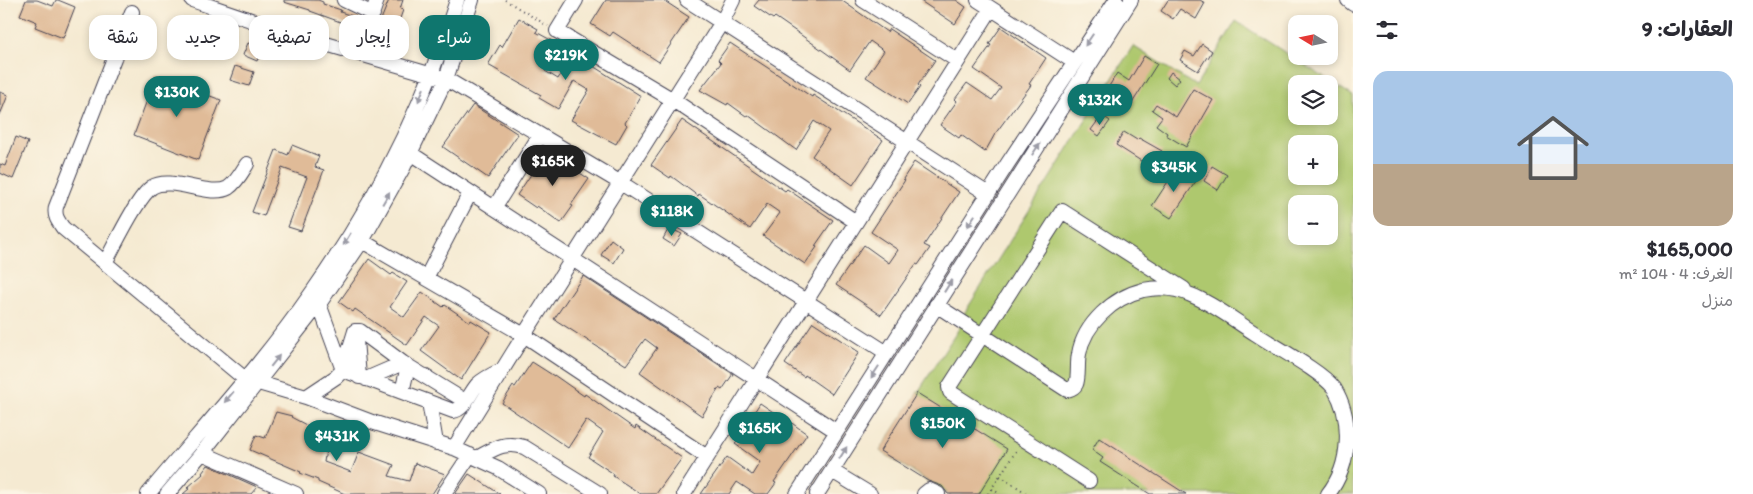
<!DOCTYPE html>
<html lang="ar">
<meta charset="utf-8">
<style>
body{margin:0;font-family:Itim,"Playpen Sans Arabic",sans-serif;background:#f2f2f3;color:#2b2b33;direction:rtl;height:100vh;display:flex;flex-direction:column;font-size:19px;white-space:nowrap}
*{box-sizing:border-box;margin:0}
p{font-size:16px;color:#7c7c81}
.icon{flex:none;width:28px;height:28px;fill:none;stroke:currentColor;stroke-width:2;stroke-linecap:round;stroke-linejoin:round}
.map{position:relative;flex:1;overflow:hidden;direction:ltr}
.details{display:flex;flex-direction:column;background:#fff;width:400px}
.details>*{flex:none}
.banner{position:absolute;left:15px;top:15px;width:475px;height:45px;direction:rtl;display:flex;gap:10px}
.needle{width:32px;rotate:280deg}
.buttons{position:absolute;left:1288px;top:15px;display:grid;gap:10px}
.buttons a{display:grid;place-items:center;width:50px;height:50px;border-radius:10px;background:#fff;box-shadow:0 2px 8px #0003;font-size:25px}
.price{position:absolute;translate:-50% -42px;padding:0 11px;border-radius:18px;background:#0f766e;color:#fff;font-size:16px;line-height:32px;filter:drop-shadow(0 1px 2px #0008)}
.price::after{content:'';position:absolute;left:50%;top:30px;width:15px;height:11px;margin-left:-8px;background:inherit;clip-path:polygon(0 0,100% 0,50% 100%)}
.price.current{background:#222;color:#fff}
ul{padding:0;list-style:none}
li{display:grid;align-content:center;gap:10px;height:265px;padding:0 20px}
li+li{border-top:1px solid #e1e1e2}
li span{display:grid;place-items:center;height:155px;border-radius:15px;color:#555}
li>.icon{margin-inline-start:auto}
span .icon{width:90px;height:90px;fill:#fffc;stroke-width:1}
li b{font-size:21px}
h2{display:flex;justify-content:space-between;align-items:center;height:60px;padding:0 20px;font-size:21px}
.tag{padding:0 18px;border-radius:15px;background:#fff;box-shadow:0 2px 8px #0003;font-size:18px;line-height:45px}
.tag.current{background:#0f766e;color:#fff}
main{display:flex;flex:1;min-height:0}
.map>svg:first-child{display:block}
</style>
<main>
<section class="details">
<h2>العقارات: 9<svg class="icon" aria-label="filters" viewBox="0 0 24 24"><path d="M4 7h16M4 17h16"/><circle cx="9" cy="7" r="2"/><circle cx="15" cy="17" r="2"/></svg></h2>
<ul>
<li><span style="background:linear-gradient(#a9c7e8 60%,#b9a48a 0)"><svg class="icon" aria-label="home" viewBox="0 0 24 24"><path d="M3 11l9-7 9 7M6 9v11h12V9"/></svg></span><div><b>$165,000</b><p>الغرف: 4 · 104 m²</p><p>منزل</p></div></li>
</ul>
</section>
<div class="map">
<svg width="1353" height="494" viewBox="0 0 1353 494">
<rect width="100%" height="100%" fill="#fcf5e5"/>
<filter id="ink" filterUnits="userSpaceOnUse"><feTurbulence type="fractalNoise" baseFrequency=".02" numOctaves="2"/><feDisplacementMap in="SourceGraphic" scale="10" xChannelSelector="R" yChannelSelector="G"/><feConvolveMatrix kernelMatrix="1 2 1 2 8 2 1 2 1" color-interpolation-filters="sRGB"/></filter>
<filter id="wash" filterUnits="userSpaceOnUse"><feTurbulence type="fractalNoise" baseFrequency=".0096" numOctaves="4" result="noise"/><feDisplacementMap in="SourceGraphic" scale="20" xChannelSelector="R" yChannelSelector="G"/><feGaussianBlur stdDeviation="1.12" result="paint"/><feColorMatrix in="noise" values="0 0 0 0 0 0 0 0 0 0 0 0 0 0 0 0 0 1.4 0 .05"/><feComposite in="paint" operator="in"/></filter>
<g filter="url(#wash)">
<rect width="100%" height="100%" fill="#f5ead2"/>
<path fill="#aec86e" stroke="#687554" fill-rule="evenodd" d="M1236,21l117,75v398h-405l-68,-43 80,-124 5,-15 168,-266 63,40zM1296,84h33v32h-33zM1296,144h33v32h-33zM1296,204h33v32h-33z"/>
<g id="blocks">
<path fill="#e0bb98" d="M26,0h11l16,6 3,-6h2l17,7 -12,31 -28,-11 2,-5 -17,-7z
M284,0h34l5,2v2l18,6 -1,2 19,6 -3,11 -10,-4v-1l-36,-13v-1l-26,-8z
M389,0h14l-3,9 3,1 -5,14 -6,-2 -4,14 -12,-4z
M606,0h57l26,17 -30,45 -46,-30 -3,4 -19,-12z
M759,0h82l46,32 2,-3 46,31 -17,25 2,2 -12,17 -42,-27 18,-26 -14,-10 -20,29 -49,-35 -26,-18 -2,2 -19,-13z
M919,0h37l10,7 -11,17z
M1168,0h32l5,3 -9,16 -16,-10 -7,10 -12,-8z
M519,18l19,11 -2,3 24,13 -15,26 13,8 14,-26 69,43 -16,27 2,2 -11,19 -45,-24 18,-30 -15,-9 -16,28 -19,-11 2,-3 -53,-30 12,-20 2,2z
M207,24l27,11 -6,14 -26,-11z
M1001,27l45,31 -17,26 2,1 -36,49 -10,18 -24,-17 -2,3 -19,-13 17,-24 -2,-2 12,-16 25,17 9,-12 -27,-19 17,-24 -2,-1z
M248,43l14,5 -5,13 -14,-6z
M730,43l82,54 1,-2 70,45 -30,45 -41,-29 17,-25 -15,-10 -18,29 -48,-35 -2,1 -18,-13 -1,2 -27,-15 21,-27 -3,-3z
M1202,44l10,7 -4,7 -1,-1 -9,14 -18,-11 5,-9 9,5z
M1144,56l13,8 -28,44 -24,-15 12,-20 12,8z
M235,66l19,6 -5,14 -19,-6z
M1171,72l9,7 -5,6 -8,-7z
M156,76l65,24 -23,60 -64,-25z
M1193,89l20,11 -27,47 -20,-12 1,-2 -11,-8 6,-8 -10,-7 4,-6 20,13z
M0,92l8,3 -8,20z
M473,105l45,29 -30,44 -45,-31z
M1102,115l8,6 -11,15 -8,-6z
M682,120l103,71 2,-2 46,31 -18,26 2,1 -12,17 -42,-28 17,-23 -13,-9 -17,25 -51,-35 -1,2 -27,-20 -1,2 -19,-13z
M1124,132l13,8 2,-2 23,13 -10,17 -36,-23z
M16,137l12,5 -15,37 -13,-6v-9l5,2z
M292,145l27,11 -4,11 9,3 -23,61 -13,-4 19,-50 -25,-9 -18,48 -12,-4 24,-62 12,5z
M547,151l42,28 -18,26 2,1 -12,17 -24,-17 -1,2 -19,-13z
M914,162l45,30 -35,53 6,3 -12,17 -2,-1 -35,51 -45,-30 28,-40 25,18 9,-13 -27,-18 34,-52 -2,-1z
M1212,166l15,9 -9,15 -14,-9z
M1177,168l19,13 -25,37 -19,-12z
M669,228l13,6 -8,12 -11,-7z
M611,239l12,9 -9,15 -13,-8z
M369,259l22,16 2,-2 14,9 -17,25 14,10 18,-25 21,15 2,-2 25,17 1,-2 20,12 -30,48 -40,-29 18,-25 -13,-9 -19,28 -52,-36 -2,3 -14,-10z
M583,276l150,98 -11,16 -3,-2 -17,28 -62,-44 17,-24 -12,-9 -19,26 -72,-46z
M813,322l46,30 -27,42 -27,-19 -1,2 -19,-13z
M532,362l22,14v-1l30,21 1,-2 50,35 1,-3 46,32 -26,36h-15l-28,-18 1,-2 -26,-17 15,-25 -17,-12 -18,28 -66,-45 11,-17 2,1z
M917,393l90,56 -28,45h-31l-6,-8 -14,-5 -48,-30z
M760,403l28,19 1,-1 18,13 -33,48 2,1 -8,11h-13l-18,-12 -8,12h-28l26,-37 25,18 8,-13 -25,-18 16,-22 -2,-2z
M276,412l16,4 -1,1 19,10 15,3 -3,7 6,1 -4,24 27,10 8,-20 35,13 -5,11 20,5 6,-18 30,11 -13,20h-87l-27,-12v-2l-18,-7 1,-1 -51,-22 6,-15 9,3z
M1099,438l87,56h-36l-50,-32 3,-4 -11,-8z
M208,465l49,22 -6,7h-68l6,-5 -2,-1 16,-14 -1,-1z
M469,474l31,20h-45z"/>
</g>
</g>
<g filter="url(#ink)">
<use href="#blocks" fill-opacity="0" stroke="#424052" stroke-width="1"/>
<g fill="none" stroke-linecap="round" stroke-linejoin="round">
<g stroke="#424052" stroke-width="16">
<path id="minor" d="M192,0l103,35 151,44 175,104 266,170
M344,0l29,14
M576,0l-19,31 116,69 183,122
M687,0l301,194
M863,0l95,61
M978,0l96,62
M1348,0l5,4
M132,12l-76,195c-2,9 2,14 7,21l182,151 61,18 66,25 82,26 44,20 41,26
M359,53l18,-53
M410,153l426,278
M494,208l46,-73
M362,241l162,94 183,122
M105,263c10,-18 32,-66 47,-76 19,-12 58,11 76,1 8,-5 14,-16 19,-24
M426,278l44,-85
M936,305l131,85c4,-1 7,-2 9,-6 3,-6 1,-22 3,-30 5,-30 35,-57 64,-64 16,-3 33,-2 48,5 23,9 44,26 65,39 19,13 65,37 78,54 19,31 17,77 -6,106
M355,331l-12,39 110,41c11,-1 17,-18 24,-26 7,-7 16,-11 25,-15
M355,331h5l43,32 62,38
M356,340l3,37
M366,379l37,-16
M402,392l6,-26
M306,397l30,-20 7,-7 -24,-66
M429,402l7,41
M454,448l70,-113 198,-313 11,-22
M202,453l94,41
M477,458c17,-9 27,-17 47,-11l76,47
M832,471l38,23
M1089,481l-139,-89 -1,-5 113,-176 122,78
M148,494c55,-66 116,-132 165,-203 62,-88 112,-188 144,-291
M167,494l35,-41 117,-149 43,-63 42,-75 42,-87 26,-79
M444,494l26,-39
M684,494l307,-485
M797,494l211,-331 108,-163
M817,494l314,-494
M924,494l5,-4 9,4"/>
</g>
<path stroke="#424052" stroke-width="2" stroke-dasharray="1 4" stroke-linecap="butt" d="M505,0l43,26
M1000,476l28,18
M992,489l8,5
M988,494l30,-46"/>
<use href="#minor" stroke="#fff" stroke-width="14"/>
</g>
<defs><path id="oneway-solid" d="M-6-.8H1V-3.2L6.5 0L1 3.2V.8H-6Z" transform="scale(1.25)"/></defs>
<g fill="#9c9ca7">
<use href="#oneway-solid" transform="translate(1089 40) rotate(124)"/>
<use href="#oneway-solid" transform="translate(421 95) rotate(113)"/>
<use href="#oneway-solid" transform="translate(1036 149) rotate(-57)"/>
<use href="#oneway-solid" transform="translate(386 198) rotate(-60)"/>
<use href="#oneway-solid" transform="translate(971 221) rotate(123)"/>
<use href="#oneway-solid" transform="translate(347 239) rotate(121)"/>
<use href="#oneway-solid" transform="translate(948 286) rotate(-58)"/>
<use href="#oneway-solid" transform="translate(275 361) rotate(-52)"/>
<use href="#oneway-solid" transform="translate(875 372) rotate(123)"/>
<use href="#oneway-solid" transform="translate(229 397) rotate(130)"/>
<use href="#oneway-solid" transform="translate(843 453) rotate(-58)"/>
</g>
</g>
</svg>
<div class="buttons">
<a><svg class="needle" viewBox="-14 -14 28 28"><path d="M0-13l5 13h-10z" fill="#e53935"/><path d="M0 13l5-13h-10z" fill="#7c7c81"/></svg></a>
<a><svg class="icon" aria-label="layers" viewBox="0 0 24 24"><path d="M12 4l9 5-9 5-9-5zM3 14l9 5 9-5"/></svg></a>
<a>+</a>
<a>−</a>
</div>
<b class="price" style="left:566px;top:81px">$219K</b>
<b class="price" style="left:177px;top:118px">$130K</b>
<b class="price" style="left:1100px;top:126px">$132K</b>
<b class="price current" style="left:553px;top:187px">$165K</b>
<b class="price" style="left:1174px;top:193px">$345K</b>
<b class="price" style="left:672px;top:237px">$118K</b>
<b class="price" style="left:943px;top:449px">$150K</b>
<b class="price" style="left:760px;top:454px">$165K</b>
<b class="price" style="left:337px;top:462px">$431K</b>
<div class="banner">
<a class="tag current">شراء</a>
<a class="tag">إيجار</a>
<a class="tag">تصفية</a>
<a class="tag">جديد</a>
<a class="tag">شقة</a>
</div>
</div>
</main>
